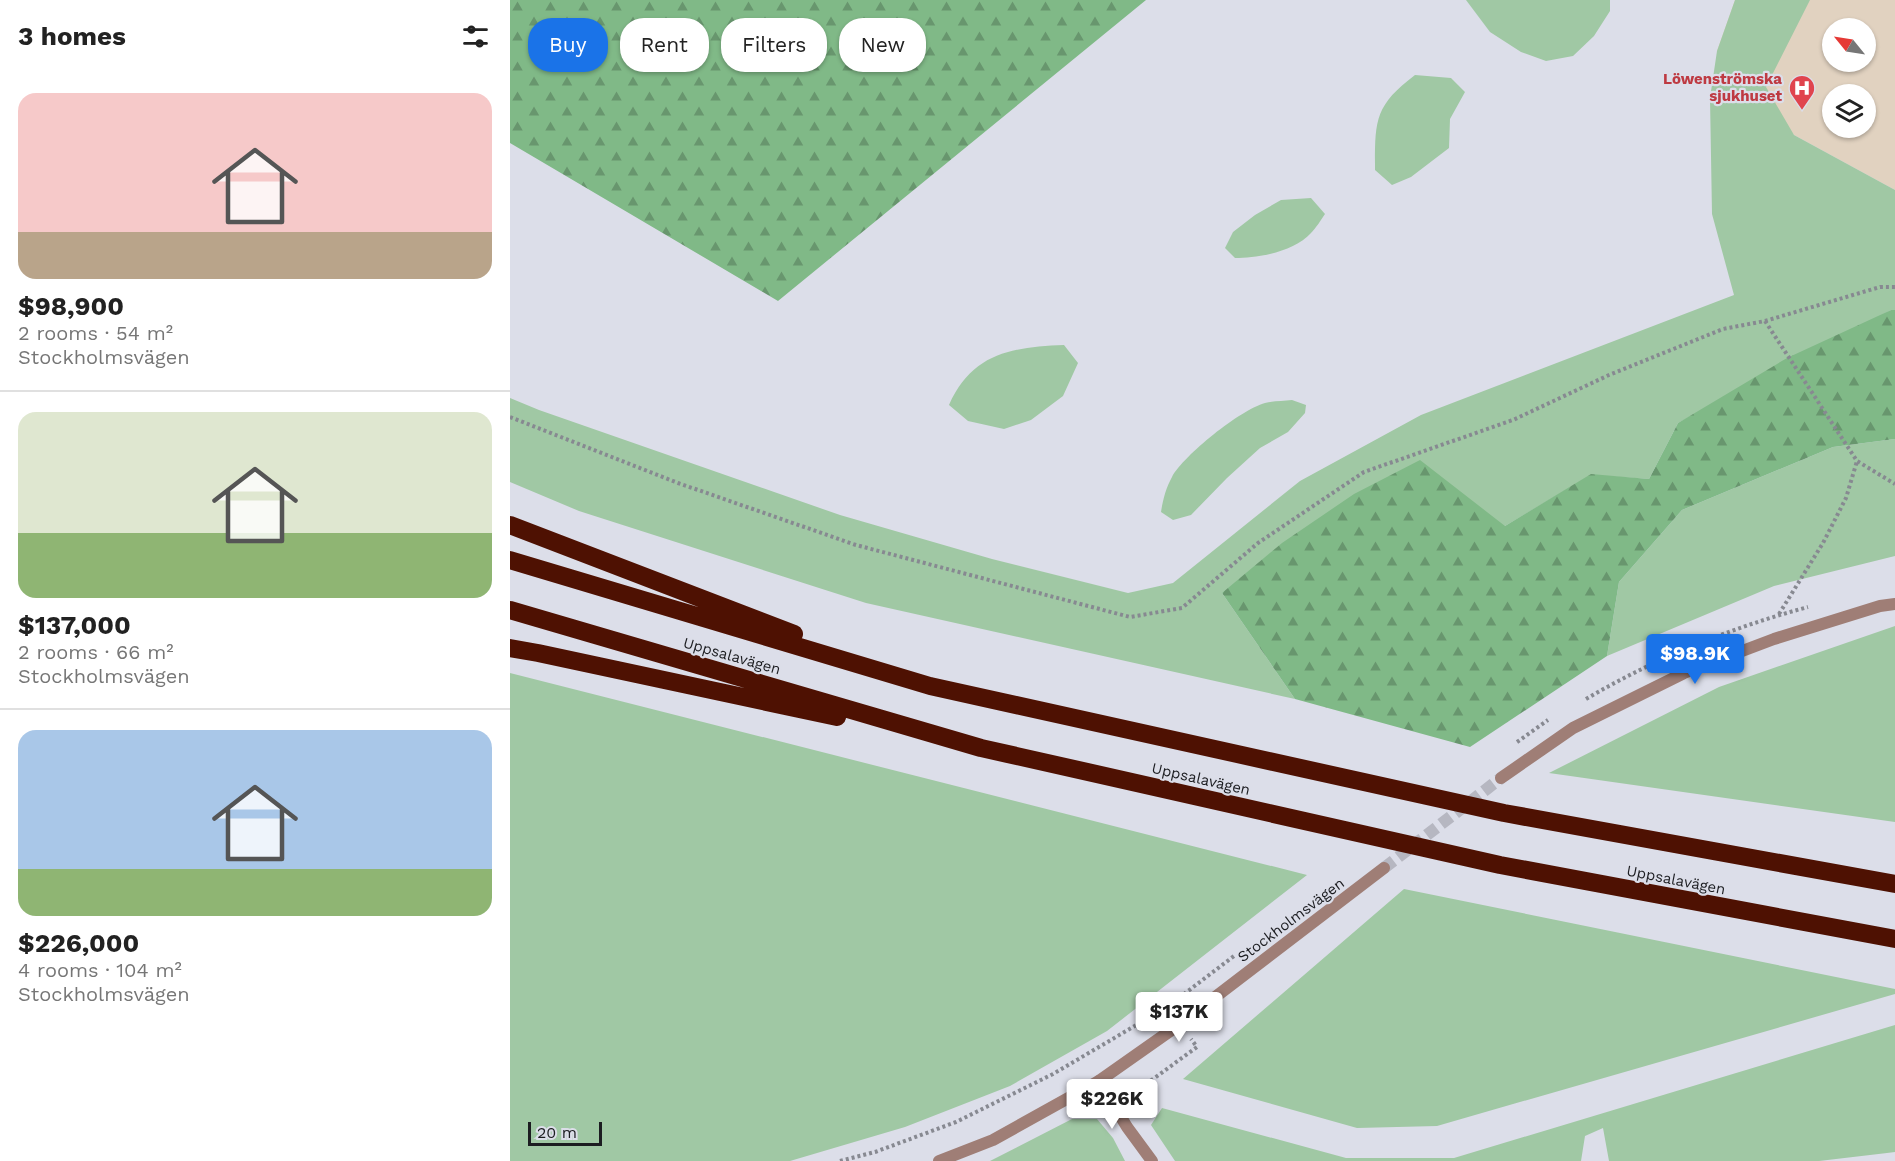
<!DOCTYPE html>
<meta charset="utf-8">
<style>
body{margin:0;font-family:"Work Sans",sans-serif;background:#f6f6f6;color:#222;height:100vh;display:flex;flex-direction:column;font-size:22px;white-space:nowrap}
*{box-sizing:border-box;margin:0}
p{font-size:20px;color:#767676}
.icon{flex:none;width:33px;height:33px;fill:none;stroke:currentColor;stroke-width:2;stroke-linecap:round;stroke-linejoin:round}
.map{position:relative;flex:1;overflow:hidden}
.side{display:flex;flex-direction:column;background:#fff;width:510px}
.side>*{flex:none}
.hud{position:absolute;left:18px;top:18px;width:570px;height:54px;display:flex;gap:12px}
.needle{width:39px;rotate:300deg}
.fabs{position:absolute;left:1312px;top:18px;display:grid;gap:12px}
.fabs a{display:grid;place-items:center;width:54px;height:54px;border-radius:50%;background:#fff;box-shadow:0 2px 4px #0004;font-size:30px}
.scale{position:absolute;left:18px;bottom:15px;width:74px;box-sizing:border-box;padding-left:6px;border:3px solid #1c1d21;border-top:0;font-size:16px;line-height:21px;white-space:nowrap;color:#1c1d21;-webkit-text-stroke:4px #dcdee9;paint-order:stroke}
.price{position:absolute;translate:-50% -51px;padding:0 14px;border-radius:6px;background:#fff;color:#222;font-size:20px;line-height:39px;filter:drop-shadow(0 2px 3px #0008)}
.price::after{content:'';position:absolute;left:50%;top:36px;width:18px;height:14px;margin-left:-9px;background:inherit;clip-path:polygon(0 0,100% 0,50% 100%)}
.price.current{background:#1a73e8;color:#fff}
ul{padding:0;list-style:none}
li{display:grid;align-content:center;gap:12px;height:318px;padding:0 18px}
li+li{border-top:2px solid #e0e0e0}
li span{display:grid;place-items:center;height:186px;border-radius:18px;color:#555}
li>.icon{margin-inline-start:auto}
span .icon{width:108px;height:108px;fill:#fffc;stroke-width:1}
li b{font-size:26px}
h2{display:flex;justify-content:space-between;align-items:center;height:72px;padding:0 18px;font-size:26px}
.chip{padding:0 21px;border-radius:24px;background:#fff;box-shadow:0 2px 4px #0004;font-size:21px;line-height:54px}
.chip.current{background:#1a73e8;color:#fff}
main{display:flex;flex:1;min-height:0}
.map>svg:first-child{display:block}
</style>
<main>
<section class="side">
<h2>3 homes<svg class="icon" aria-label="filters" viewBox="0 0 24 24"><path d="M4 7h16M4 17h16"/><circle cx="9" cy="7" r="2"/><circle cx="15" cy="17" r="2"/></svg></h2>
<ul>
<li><span style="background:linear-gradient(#f6c9c9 75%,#b9a48a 0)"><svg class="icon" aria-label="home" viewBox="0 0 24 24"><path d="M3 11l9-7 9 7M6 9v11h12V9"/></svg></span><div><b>$98,900</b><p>2 rooms · 54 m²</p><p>Stockholmsvägen</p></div></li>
<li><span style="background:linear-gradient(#dfe7d0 65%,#8fb573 0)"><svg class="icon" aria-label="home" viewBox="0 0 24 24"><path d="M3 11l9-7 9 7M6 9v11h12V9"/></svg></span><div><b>$137,000</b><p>2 rooms · 66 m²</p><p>Stockholmsvägen</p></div></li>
<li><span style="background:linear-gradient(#a9c7e8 75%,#8fb573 0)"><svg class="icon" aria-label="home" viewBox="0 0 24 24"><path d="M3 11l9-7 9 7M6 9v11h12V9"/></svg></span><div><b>$226,000</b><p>4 rooms · 104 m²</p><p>Stockholmsvägen</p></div></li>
</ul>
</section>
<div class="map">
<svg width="1385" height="1161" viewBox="0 0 1385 1161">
<defs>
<pattern id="forest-firs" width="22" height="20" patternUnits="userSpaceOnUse" patternTransform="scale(1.5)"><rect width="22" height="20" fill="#80b987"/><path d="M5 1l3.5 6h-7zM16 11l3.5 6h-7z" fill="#68966e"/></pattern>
</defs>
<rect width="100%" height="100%" fill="#dcdee9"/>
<path fill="#e1d2c0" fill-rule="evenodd" d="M1225,0h160v190l-101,-55 -77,-84zM1323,28h33v34h-33zM1323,94h33v34h-33z"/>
<path fill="#a0c8a4" d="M956,0h144v11l-16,25 -21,20 -27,5 -25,-9 -31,-20z
M1225,0h75l-44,87 28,48 101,55v120h-4l-213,113 -29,56 -58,-4 -86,51 -283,67 73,106 -429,-96 -287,-92 -69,-29v-84l29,12 301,105 152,44 136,34 45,-10 127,-102 121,-66 313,-120 -22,-81 -2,-116 7,-47z
M905,75l36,3 14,14 -15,27 -1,29 -38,29 -19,8 -17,-15c0,-49 -1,-64 40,-95z
M801,198l14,16c-4,6 -9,14 -14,19 -17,19 -53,25 -76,25l-10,-10 8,-16 22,-17 26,-15z
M554,345l14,18 -15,33 -32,24 -27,9 -36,-8 -19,-16c23,-52 63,-58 115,-60z
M782,400l14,5 -1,8 -17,19 -28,16 -33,30 -36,37 -18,5 -12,-8c2,-13 5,-24 11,-35 12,-22 68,-67 93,-74 8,-2 18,-2 27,-3z
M1385,439v117l-121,30 -167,70 12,-74 63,-72 151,-63z
M1385,626v196l-346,-49 170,-86z
M0,673l797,202 -200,156 -97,55 -105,41 -115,34h-280z
M894,889l491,100v5l-458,132 -80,2 -174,-49z
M1385,1025v127l-8,1 -68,8h-210l-6,-33 -18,8 -4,25h-406l-24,-36 11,-17 184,50h108z
M562,1119h25l16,19 12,23h-135z"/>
<path fill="url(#forest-firs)" d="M0,0h636l-368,301 -268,-158z
M1381,310h4v129l-62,8 -151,63 -63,72 -12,74 -137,91 -175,-48 -73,-106 60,-50 72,-49 66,-34 85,66 86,-52 58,5 29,-56 109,-65z"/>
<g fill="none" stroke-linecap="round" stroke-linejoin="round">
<path stroke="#b6b7c1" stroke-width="12" stroke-dasharray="12 6" stroke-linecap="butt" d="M874,868l117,-90"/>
<path stroke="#878991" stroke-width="4" stroke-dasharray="3 3" stroke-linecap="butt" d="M1255,321l92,140 38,23
M0,417l168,66 178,62 274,72 52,-9 76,-65 106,-71 149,-52 96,-45 114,-46 42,-8 115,-34h15
M1269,614l44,-71 23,-45 11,-37
M1076,699c70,-41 144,-71 222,-92
M1007,742l31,-22
M627,1107l12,-25 48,-35 -6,-8
M330,1161l35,-9 81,-30 97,-48 114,-67 67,-51"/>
<path stroke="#9f7e76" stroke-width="12" d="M589,1081l28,46 25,34"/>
<path stroke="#9f7e76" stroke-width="12" d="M991,778l72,-50 111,-55 90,-34 106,-33 15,-2
M429,1161l54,-21 106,-59 81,-57 204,-156"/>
<path stroke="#4e1102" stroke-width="18" d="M0,525l284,109
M0,560l420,126 574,127 391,71
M0,610l471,138 519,117 395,74
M0,648l28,5 299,64"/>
</g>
<defs>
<g id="hospital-pin" transform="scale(1.35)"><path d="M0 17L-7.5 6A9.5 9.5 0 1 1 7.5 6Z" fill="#e0444e" stroke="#dcdee9"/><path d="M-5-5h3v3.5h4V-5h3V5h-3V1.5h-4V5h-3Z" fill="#fff"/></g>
</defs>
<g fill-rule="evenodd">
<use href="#hospital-pin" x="1292" y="88"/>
</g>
<g text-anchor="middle" stroke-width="4.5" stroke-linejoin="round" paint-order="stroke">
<g font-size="15" font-weight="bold" fill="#be3a42" stroke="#dcdee9" text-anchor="end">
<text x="1272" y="84">Löwenströmska<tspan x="1272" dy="17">sjukhuset</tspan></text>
</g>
<g font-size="15" fill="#1c1d21" stroke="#dcdee9">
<text transform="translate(222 656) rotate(16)" y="5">Uppsalavägen</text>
<text transform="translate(691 779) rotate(13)" y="5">Uppsalavägen</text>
<text transform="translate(1166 880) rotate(11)" y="5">Uppsalavägen</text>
<text transform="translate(781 920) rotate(-37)" y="5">Stockholmsvägen</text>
</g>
</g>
</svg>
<div class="fabs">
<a><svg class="needle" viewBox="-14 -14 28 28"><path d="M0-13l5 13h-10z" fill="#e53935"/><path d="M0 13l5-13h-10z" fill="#767676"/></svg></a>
<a><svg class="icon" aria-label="layers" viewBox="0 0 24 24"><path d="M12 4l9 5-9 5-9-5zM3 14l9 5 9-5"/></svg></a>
</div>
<div class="scale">20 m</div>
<b class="price current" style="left:1185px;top:685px">$98.9K</b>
<b class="price" style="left:669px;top:1043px">$137K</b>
<b class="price" style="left:602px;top:1130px">$226K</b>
<div class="hud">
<a class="chip current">Buy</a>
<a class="chip">Rent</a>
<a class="chip">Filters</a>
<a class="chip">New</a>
</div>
</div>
</main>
